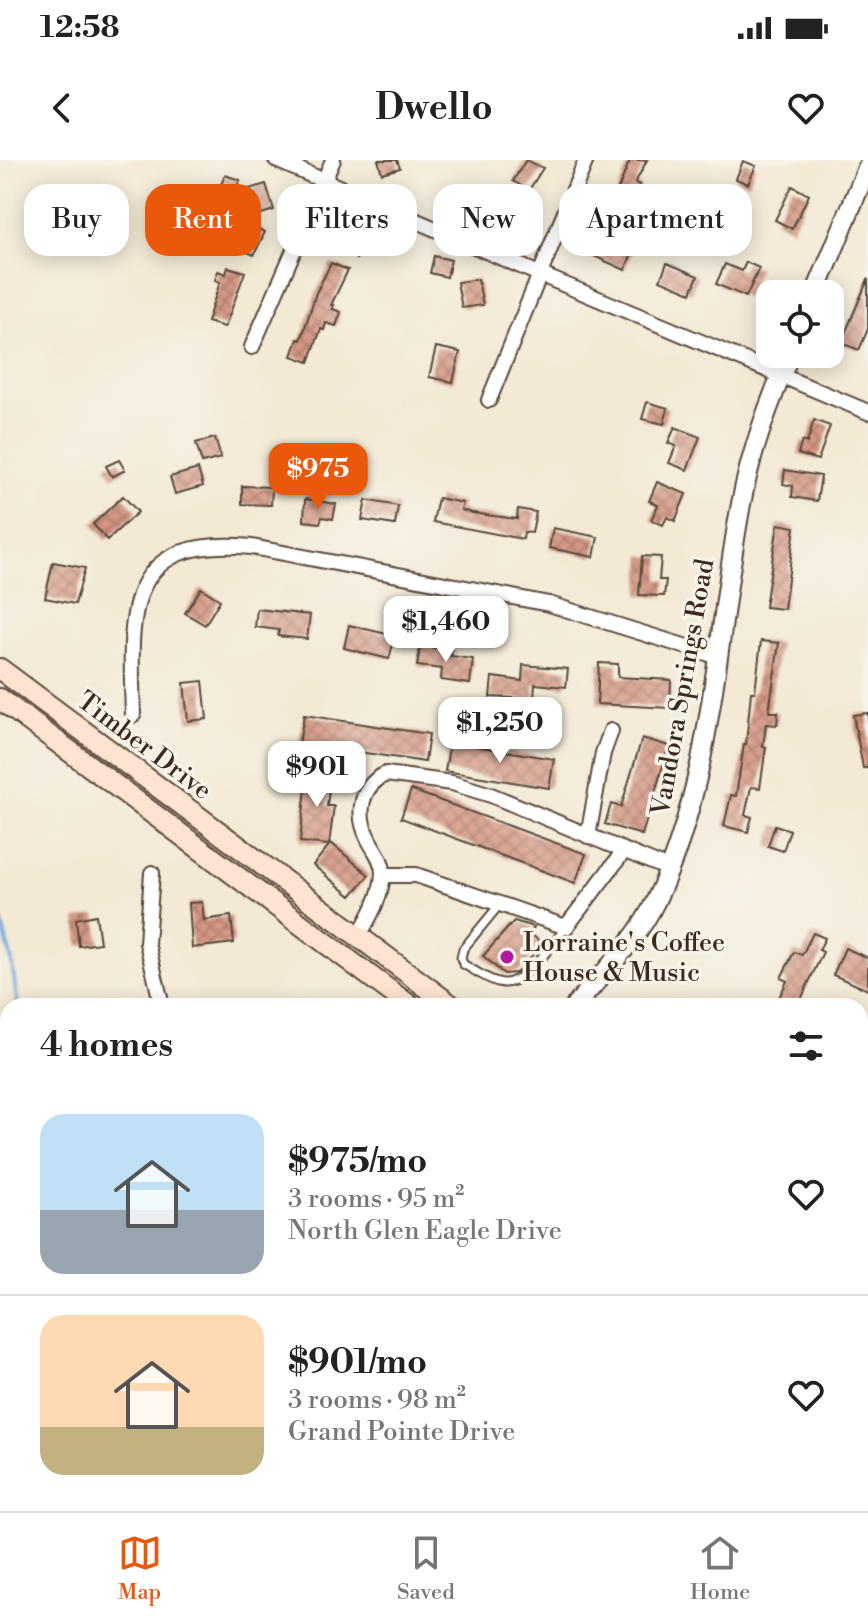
<!DOCTYPE html>
<meta charset="utf-8">
<style>
body{margin:0;font-family:"Libre Bodoni",serif;background:#f2f2f2;color:#222;height:100vh;display:flex;flex-direction:column;font-size:30px;white-space:nowrap}
*{box-sizing:border-box;margin:0}
p{font-size:26px;color:#767676}
.icon{flex:none;width:44px;height:44px;fill:none;stroke:currentColor;stroke-width:2;stroke-linecap:round;stroke-linejoin:round}
.map{position:relative;flex:1;overflow:hidden}
.side{position:absolute;left:0px;top:838px;width:868px;height:514px;display:flex;flex-direction:column;background:#fff;border-radius:24px 24px 0 0;box-shadow:0 4px 20px #0003}
.side>*{flex:none}
.hud{position:absolute;left:24px;top:24px;width:820px;height:72px;display:flex;gap:16px}
.fabs{position:absolute;left:756px;top:120px;display:grid;gap:16px}
.fabs a{display:grid;place-items:center;width:88px;height:88px;border-radius:16px;background:#fff;box-shadow:0 4px 20px #0003;font-size:40px}
.price{position:absolute;translate:-50% -68px;padding:0 18px;border-radius:16px;background:#fff;color:#222;font-size:26px;line-height:52px;filter:drop-shadow(0 2px 4px #0008)}
.price::after{content:'';position:absolute;left:50%;top:48px;width:24px;height:18px;margin-left:-12px;background:inherit;clip-path:polygon(0 0,100% 0,50% 100%)}
.price.active{background:#ea580c;color:#fff}
ul{padding:0;list-style:none}
li{display:flex;align-items:center;gap:24px;height:200px;padding:0 40px}
li+li{border-top:2px solid #e0e0e0}
li span{display:grid;place-items:center;flex:none;width:224px;height:160px;border-radius:24px;color:#555}
li>.icon{margin-inline-start:auto}
span .icon{width:96px;height:96px;fill:#fffc;stroke-width:1}
li b{font-size:34px}
h2{display:flex;justify-content:space-between;align-items:center;height:96px;padding:0 40px;font-size:34px}
.chip{padding:0 28px;border-radius:24px;background:#fff;box-shadow:0 4px 20px #0003;font-size:28px;line-height:72px}
.chip.active{background:#ea580c;color:#fff}
.status{display:flex;justify-content:space-between;align-items:center;height:56px;padding:0 40px;background:#fff;direction:ltr}
.status svg{height:22px;fill:currentColor}
header{display:flex;justify-content:space-between;align-items:center;height:104px;padding:0 40px;background:#fff;font-size:36px;font-weight:700}
.dock{display:flex;justify-content:space-around;align-items:center;height:112px;border-top:2px solid #e0e0e0;background:#fff;font-size:22px;color:#767676}
.dock a{display:grid;justify-items:center;gap:4px}
.dock .active{color:#ea580c}
.map>svg:first-child{display:block}
</style>
<div class="status"><b>12:58</b><svg viewBox="0 0 49 12"><path d="M0 12V9h3v3zM5 12V6h3v6zM10 12V3h3v9zM15 12V0h3v12zM26 1h20v11H26zM47 4h2v5h-2z"/></svg></div>
<header><svg class="icon" aria-label="back" viewBox="0 0 24 24"><path d="M15 5l-7 7 7 7"/></svg>Dwello<svg class="icon" aria-label="heart" viewBox="0 0 24 24"><path d="M12 20l-8-8c-3-5 5-10 8-4 3-6 11-1 8 4z"/></svg></header>
<div class="map">
<svg width="868" height="1351" viewBox="0 0 868 1351">
<defs>
<pattern id="building-cross-hatch" width="8" height="8" patternUnits="userSpaceOnUse" patternTransform="scale(2)"><rect width="8" height="8" fill="#d49683"/><path d="M0 0l8 8M0 8l8-8" fill="none" stroke="#ad7b6b"/></pattern>
</defs>
<rect width="100%" height="100%" fill="#f7f3e8"/>
<filter id="ink" filterUnits="userSpaceOnUse"><feTurbulence type="fractalNoise" baseFrequency=".0125" numOctaves="2"/><feDisplacementMap in="SourceGraphic" scale="16" xChannelSelector="R" yChannelSelector="G"/><feConvolveMatrix kernelMatrix="1 2 1 2 8 2 1 2 1" color-interpolation-filters="sRGB"/></filter>
<filter id="wash" filterUnits="userSpaceOnUse"><feTurbulence type="fractalNoise" baseFrequency=".006" numOctaves="4" result="noise"/><feDisplacementMap in="SourceGraphic" scale="32" xChannelSelector="R" yChannelSelector="G"/><feGaussianBlur stdDeviation="1.8" result="paint"/><feColorMatrix in="noise" values="0 0 0 0 0 0 0 0 0 0 0 0 0 0 0 0 0 1.4 0 .05"/><feComposite in="paint" operator="in"/></filter>
<g filter="url(#wash)">
<rect width="100%" height="100%" fill="#f3e9d4"/>
<path fill="#f6cfd5" d="M66,1344h156l4,7h-156z
M247,1344h609l5,7h-627z"/>
<g fill="none" stroke-linecap="round" stroke-linejoin="round">
<path stroke="#6ea7dd" stroke-width="4" d="M0,757l11,40 7,49
M0,1037l8,-43
M0,1226l8,17
M66,1344l4,7"/>
</g>
<g id="blocks">
<path fill="url(#building-cross-hatch)" d="M378,0h19l3,8 -18,5z
M526,0l17,8 -14,22 -16,-9z
M630,0h17l-12,23 5,2 -13,33 -18,-7z
M743,1l13,5 -8,18 -12,-5z
M225,15l15,5 -8,18 -14,-6z
M266,24l8,26 -16,5 -9,-26z
M792,26l17,9 -17,34 -17,-9z
M506,36l21,5 -7,24 -21,-5z
M357,66l15,20 -16,13 -15,-19z
M253,67l12,5 -11,23 -16,-7 7,-18 5,2z
M595,75l38,16 -8,19 -38,-17z
M434,96l17,4 -4,17 -17,-4z
M746,102l13,6 -13,29 -30,-13 9,-20 17,7z
M331,103l17,7 -17,35h3l-2,4 9,3 -5,14 -10,-3 -2,7 -3,-1 -12,33 -17,-6 6,-17 3,1 15,-47z
M667,103l31,13 -7,17 -31,-13z
M228,107l17,5 -20,55 -18,-5 13,-40 -5,-2 3,-9 8,3z
M478,119l5,26 -21,3 -5,-26z
M868,119v50l-9,21 -18,-7z
M436,187l24,5 -7,30 -24,-5z
M647,242l21,6 -4,16 -22,-5z
M814,260l16,6 -12,34 -20,-6 4,-13 5,2z
M675,267l25,10 -13,33 -18,-7 7,-17 -8,-3z
M215,278l6,20 -19,5 -6,-20z
M119,300l6,10 -13,7 -6,-11z
M198,309l5,17 -28,8 -5,-17z
M785,310l36,6 -4,25 -25,-4 1,-11 -10,-2z
M657,322l29,12 -11,27 -8,-4 -4,8 -12,-5 7,-15 -9,-4z
M242,326l30,1 -1,18 -29,-1z
M123,336l15,16 -31,28 -14,-16z
M438,338l25,5 -2,7 11,3 45,6 1,-10 18,3 -4,21 -8,-1 -1,7 -90,-17z
M305,339l31,5 -3,15 -11,-2 -2,6 -16,-2z
M366,340l32,6 -3,19 -33,-5z
M778,364l17,3 -11,82 -19,-2z
M553,368l45,9 -4,20 -45,-9z
M642,396l19,1 -2,23h7l-2,16 -25,-1z
M53,402l32,6 -10,36 -30,-6z
M201,428l19,12 -15,25 -20,-12z
M257,449l53,6 -3,24 -29,-3 1,-6 -24,-3z
M349,465l46,11 -6,23 -45,-11z
M761,481l18,2 -10,69h9l-1,13 -11,-1 -3,23h3l-6,41 -9,-1 -6,28 7,2 -4,15 -24,-6 7,-31 5,1 8,-52h2l5,-52h4z
M420,486l32,4 -1,6 22,3 -3,25 -29,-4 1,-11 -25,-3z
M599,503l19,1v13l53,3 -1,28 -73,-4z
M523,505l45,4 -2,18 -31,-3 -1,15 -44,-2 2,-20 30,4z
M203,521l4,38 -19,2 -4,-38z
M868,553v55h-5l-10,-53z
M304,555l125,19 -4,28 -126,-19z
M642,578l27,8 -27,89 -37,-11 6,-20 10,3z
M450,582l104,17 -5,29 -104,-17z
M308,609l23,3 -4,34h7l-5,39 -29,-3z
M411,630l175,64 -11,29 -174,-65z
M775,665l15,5 -7,21 -15,-5z
M331,683l38,32 -18,21 -38,-31z
M202,742l2,18 27,-4 3,27 -42,5 -3,-45z
M96,755l4,28 -21,3 -3,-27z
M514,761l20,6 -4,6 11,10 -18,25 -8,5 -11,1 -21,-18z
M813,773l12,5 -6,12 4,2 -25,54h-23l12,-25 -6,-3 13,-26 8,3z
M845,788l23,10v32l-35,-15z"/>
</g>
</g>
<g filter="url(#ink)">
<use href="#blocks" fill-opacity="0" stroke="#574739" stroke-width="2"/>
<g fill="none" stroke-linecap="round" stroke-linejoin="round">
<g stroke="#574739" stroke-width="11">
<path id="service" d="M500,744l-37,45 -2,9 2,6c11,6 23,15 35,18 25,8 54,-38 68,-55
M729,1344l5,7
M815,1344l5,7
M577,1351l11,-7"/>
</g>
<g stroke="#574739" stroke-width="18">
<path id="minor" d="M276,0l263,114 329,138
M252,187l81,-187
M489,240l97,-240
M133,555c-3,-99 -12,-181 119,-168l297,57 167,52
M588,676l15,-83 8,-22
M152,713l-5,70 15,63
M383,715h33l150,52 58,-76
M358,777c11,-19 24,-41 25,-64 0,-14 -10,-24 -15,-35 -12,-24 -8,-52 18,-64l66,9 39,12 180,75
M862,1103l6,1"/>
</g>
<g stroke="#574739" stroke-width="22">
<path id="tertiary" d="M815,134l53,-128
M575,846c28,-33 63,-67 81,-106 58,-122 60,-265 85,-396 10,-53 28,-101 49,-150
M0,1213l8,-3"/>
</g>
<g stroke="#574739" stroke-width="24">
<path id="secondary" d="M0,509l452,337
M0,539l410,307
M860,1289l8,11
M860,1331l8,11"/>
</g>
<use href="#service" stroke="#fff" stroke-width="7"/>
<use href="#minor" stroke="#fff" stroke-width="14"/>
<use href="#tertiary" stroke="#fff" stroke-width="18"/>
<use href="#secondary" stroke="#fde4d1" stroke-width="20"/>
</g>
</g>
<circle fill="#b5179e" stroke="#f7f3e8" stroke-width="3" cx="507" cy="797" r="8"/>
<g text-anchor="middle" stroke-width="7" stroke-linejoin="round" paint-order="stroke">
<g font-size="26" fill="#3b2a1e" stroke="#f7f3e8">
<text transform="translate(682 527) rotate(-80)" y="9">Vandora Springs Road</text>
<text transform="translate(145 585) rotate(37)" y="9">Timber Drive</text>
</g>
<g font-size="26" fill="#3b2a1e" stroke="#f7f3e8" text-anchor="start">
<text x="523" y="791">Lorraine's Coffee<tspan x="523" dy="30">House &amp; Music</tspan></text>
</g>
</g>
</svg>
<div class="fabs">
<a><svg class="icon" aria-label="locate" viewBox="0 0 24 24"><circle cx="12" cy="12" r="6"/><path d="M12 2v4M12 18v4M2 12h4M18 12h4"/></svg></a>
</div>
<b class="price active" style="left:318px;top:351px">$975</b>
<b class="price" style="left:446px;top:504px">$1,460</b>
<b class="price" style="left:500px;top:605px">$1,250</b>
<b class="price" style="left:317px;top:649px">$901</b>
<div class="hud">
<a class="chip">Buy</a>
<a class="chip active">Rent</a>
<a class="chip">Filters</a>
<a class="chip">New</a>
<a class="chip">Apartment</a>
</div>
<section class="side">
<h2>4 homes<svg class="icon" aria-label="filters" viewBox="0 0 24 24"><path d="M4 7h16M4 17h16"/><circle cx="9" cy="7" r="2"/><circle cx="15" cy="17" r="2"/></svg></h2>
<ul>
<li><span style="background:linear-gradient(#bfe0f5 60%,#9aa5b1 0)"><svg class="icon" aria-label="home" viewBox="0 0 24 24"><path d="M3 11l9-7 9 7M6 9v11h12V9"/></svg></span><div><b>$975/mo</b><p>3 rooms · 95 m²</p><p>North Glen Eagle Drive</p></div><svg class="icon" aria-label="heart" viewBox="0 0 24 24"><path d="M12 20l-8-8c-3-5 5-10 8-4 3-6 11-1 8 4z"/></svg></li>
<li><span style="background:linear-gradient(#ffd9b3 70%,#c2b280 0)"><svg class="icon" aria-label="home" viewBox="0 0 24 24"><path d="M3 11l9-7 9 7M6 9v11h12V9"/></svg></span><div><b>$901/mo</b><p>3 rooms · 98 m²</p><p>Grand Pointe Drive</p></div><svg class="icon" aria-label="heart" viewBox="0 0 24 24"><path d="M12 20l-8-8c-3-5 5-10 8-4 3-6 11-1 8 4z"/></svg></li>
</ul>
</section>
</div>
<nav class="dock">
<a class="active"><svg class="icon" aria-label="map" viewBox="0 0 24 24"><path d="M3 6l6-2 6 2 6-2v14l-6 2-6-2-6 2zM9 4v14M15 6v14"/></svg>Map</a>
<a><svg class="icon" aria-label="saved" viewBox="0 0 24 24"><path d="M7 4h10v16l-5-4-5 4z"/></svg>Saved</a>
<a><svg class="icon" aria-label="home" viewBox="0 0 24 24"><path d="M3 11l9-7 9 7M6 9v11h12V9"/></svg>Home</a>
</nav>
